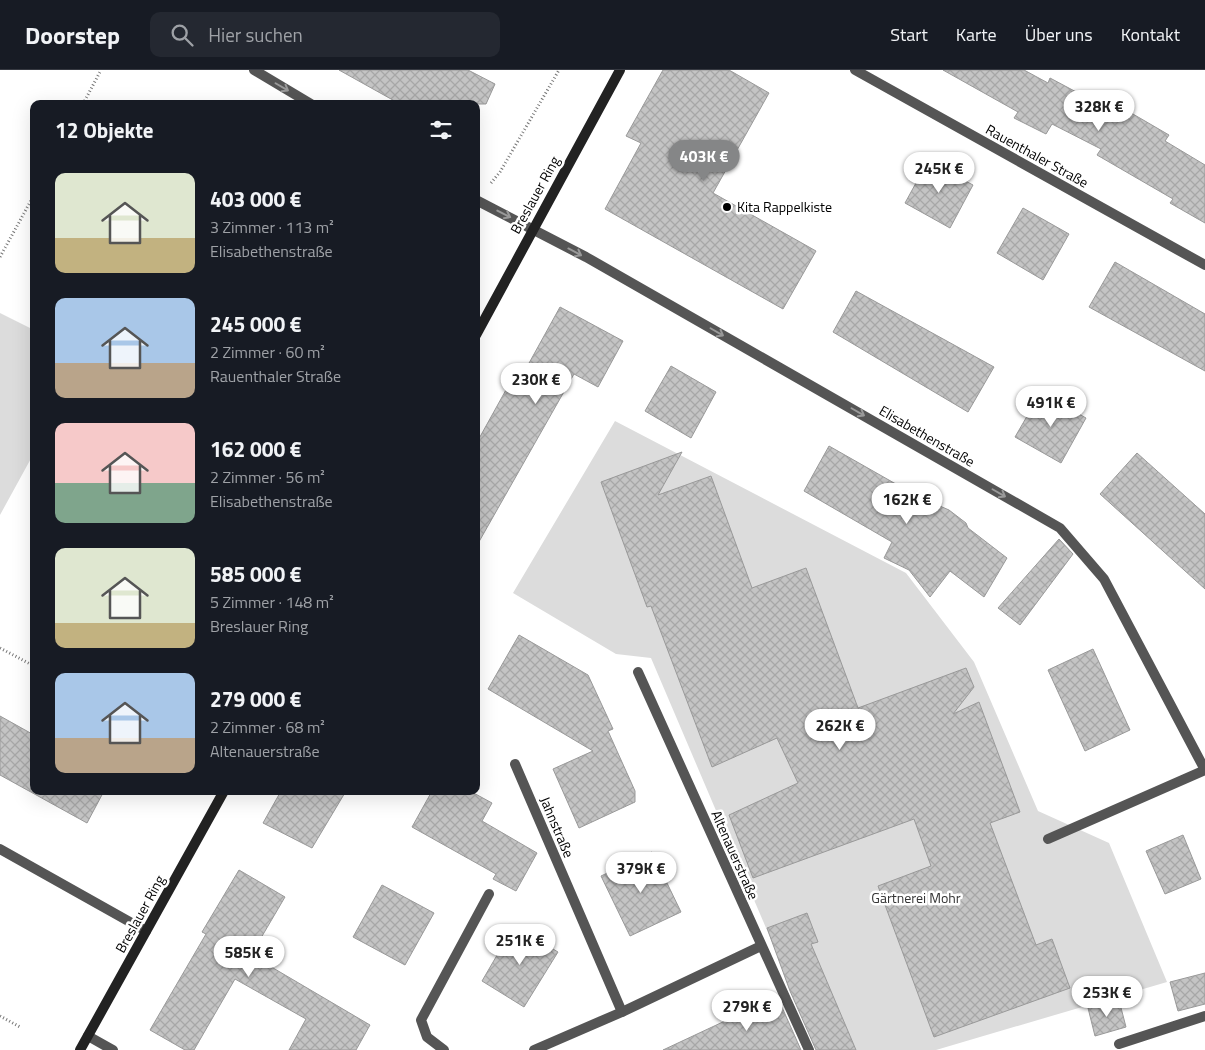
<!DOCTYPE html>
<html lang="de">
<meta charset="utf-8">
<style>
body{margin:0;font-family:"Titillium Web",sans-serif;background:#242831;color:#f1f3f6;height:100vh;display:flex;flex-direction:column;font-size:19px;white-space:nowrap}
*{box-sizing:border-box;margin:0}
p{font-size:16px;color:#9ea1a6}
.icon{flex:none;width:28px;height:28px;fill:none;stroke:currentColor;stroke-width:2;stroke-linecap:round;stroke-linejoin:round}
.map{position:relative;flex:1;overflow:hidden}
.side{position:absolute;left:30px;top:30px;width:450px;height:695px;display:flex;flex-direction:column;background:#171b24;border-radius:10px;box-shadow:0 5px 20px #0002}
.side>*{flex:none}
.price{position:absolute;translate:-50% -42px;padding:0 11px;border-radius:18px;background:#fff;color:#222;font-size:16px;line-height:32px;filter:drop-shadow(0 1px 2px #0008)}
.price::after{content:'';position:absolute;left:50%;top:30px;width:15px;height:11px;margin-left:-8px;background:inherit;clip-path:polygon(0 0,100% 0,50% 100%)}
.price.on{background:#858687;color:#fff}
ul{padding:0;list-style:none}
li{display:flex;align-items:center;gap:15px;height:125px;padding:0 25px}
li span{display:grid;place-items:center;flex:none;width:140px;height:100px;border-radius:10px;color:#555}
li>.icon{margin-inline-start:auto}
span .icon{width:60px;height:60px;fill:#fffc;stroke-width:1}
li b{font-size:21px}
h2{display:flex;justify-content:space-between;align-items:center;height:60px;padding:0 25px;font-size:21px}
header{display:flex;align-items:center;gap:30px;box-sizing:border-box;height:70px;padding:0 25px;background:#171b24;border-bottom:1px solid #363941}
header strong{font-size:24px}
nav{display:flex;gap:28px;margin-inline-start:auto;font-size:18px}
.search{width:350px;height:45px;background:#242831;display:flex;align-items:center;gap:12px;box-sizing:border-box;padding:0 18px;border-radius:10px;color:#9ea1a6;font-size:19px}
.map>svg:first-child{display:block}
</style>
<header>
<strong>Doorstep</strong>
<div class="search"><svg class="icon" aria-label="search" viewBox="0 0 24 24"><circle cx="10" cy="10" r="6"/><path d="M15 15l6 6"/></svg>Hier suchen</div>
<nav><a>Start</a><a>Karte</a><a>Über uns</a><a>Kontakt</a></nav>
</header>
<div class="map">
<svg width="1205" height="980" viewBox="0 0 1205 980">
<defs>
<pattern id="building-cross-hatch" width="8" height="8" patternUnits="userSpaceOnUse" patternTransform="scale(1.25)"><rect width="8" height="8" fill="#c4c4c4"/><path d="M0 0l8 8M0 8l8-8" fill="none" stroke="#a7a7a7"/></pattern>
</defs>
<rect width="100%" height="100%" fill="#fff"/>
<path fill="#dcdcdc" d="M0,243l34,17v123l-34,62z
M615,351l291,152 68,89 64,149 71,32 58,139 -231,68h-118l-167,-392 -35,-4 -103,-61z"/>
<path fill="url(#building-cross-hatch)" stroke="#999" d="M339,0h129l27,14 -9,20h-86z
M663,0h66l40,23 -56,100 103,58 -33,58 -178,-100 36,-66 -15,-7z
M943,0h81l24,13 2,-5 47,25 5,-7 67,39 -4,6 40,24v58l-35,-20 3,-4 -76,-44 4,-6 -49,-25 -6,10 -32,-16 4,-6z
M928,91l45,24 -23,43 -45,-25z
M1023,138l46,26 -26,46 -46,-27z
M1115,192l90,52v57l-116,-64z
M856,221l138,76 -26,45 -135,-80z
M560,237l63,34 -25,46 -24,-13 -98,173v-103l41,-74 6,4z
M671,296l45,26 -25,46 -46,-27z
M1041,322l45,26 -25,45 -46,-26z
M829,376l88,50 32,14 17,13 2,5 39,30 -23,39 -34,-26 -20,26 -21,-27 -25,-12 8,-16 -88,-51z
M682,382l-24,43 53,-19 41,112 54,-20 52,140 108,-40 8,19 -21,27 26,-12 41,110 -30,11 46,122 16,-6 18,49 -136,49 -56,-151 53,-20 -17,-47 -161,59 -24,-63 69,-32 -21,-45 -65,29 -61,-161 -4,1 -46,-125z
M1137,383l68,61v75l-105,-95z
M1059,469l14,15 -53,71 -22,-17z
M519,565l69,40 25,54 -5,2 27,60v11l-56,26 -26,-59 40,-18 -105,-62z
M1093,579l37,81 -45,21 -37,-81z
M0,646l34,19v56h70l-17,32 -87,-48z
M281,721h65l-34,57 -49,-25z
M432,721h38l22,12 -10,18 55,32 -21,38 -23,-12 3,-5 -84,-47z
M1183,765l18,44 -36,15 -19,-43z
M652,782l29,60 -51,24 -29,-60z
M239,800l46,27 -34,58 119,70 -14,25h-67l17,-31 -71,-40 -41,71h-9l-35,-20 56,-96 -4,-2z
M382,815l52,28 -29,52 -52,-28z
M807,843l11,29 -7,2 45,106h-40l-26,-59 -23,-63z
M514,856l44,26 -34,55 -42,-26z
M1205,903v31l-27,7 -8,-29z
M777,926l24,54h-138l79,-37z
M1119,930l7,27 -31,9 -7,-28z"/>
<g fill="none" stroke-linecap="round" stroke-linejoin="round">
<path stroke="#777" stroke-width="3" stroke-dasharray="1 2.5" stroke-linecap="butt" d="M83,34l18,-34
M491,113l9,-11 59,-102
M0,187l34,-62
M0,578l34,18
M0,946l20,11"/>
<path stroke="#555" stroke-width="10" d="M515,694l107,248
M1048,769l157,-69
M0,779l146,82
M1119,974l86,-28
M444,980l-17,-13 -6,-17 68,-126"/>
<path stroke="#555" stroke-width="10" d="M254,0l57,34
M855,0l350,195
M476,130l110,57 474,271 44,51 101,191
M638,602l171,378
M88,966l25,14
M534,980l88,-38 139,-66"/>
<path stroke="#222" stroke-width="10" d="M476,265l144,-265
M80,980l144,-259"/>
</g>
<defs><path id="oneway-shaft" d="M-6 0H5M1.5-3L5.5 0L1.5 3" fill="none" stroke-width="1.6" stroke-linecap="round" stroke-linejoin="round" transform="scale(1.25)"/></defs>
<g stroke="#999">
<use href="#oneway-shaft" transform="translate(282 17) rotate(30)"/>
<use href="#oneway-shaft" transform="translate(504 144) rotate(27)"/>
<use href="#oneway-shaft" transform="translate(575 182) rotate(28)"/>
<use href="#oneway-shaft" transform="translate(717 262) rotate(30)"/>
<use href="#oneway-shaft" transform="translate(858 342) rotate(30)"/>
<use href="#oneway-shaft" transform="translate(999 423) rotate(30)"/>
</g>
<circle fill="#000" stroke="#fff" stroke-width="2" cx="727" cy="137" r="5"/>
<g text-anchor="middle" stroke-width="5" stroke-linejoin="round" paint-order="stroke">
<g font-size="14" fill="#000" stroke="#fff">
<text transform="translate(1037 86) rotate(29)" y="5">Rauenthaler Straße</text>
<text transform="translate(535 125) rotate(-61)" y="5">Breslauer Ring</text>
<text transform="translate(927 366) rotate(30)" y="5">Elisabethenstraße</text>
<text transform="translate(557 757) rotate(67)" y="5">Jahnstraße</text>
<text transform="translate(735 785) rotate(66)" y="5">Altenauerstraße</text>
<text transform="translate(140 844) rotate(-61)" y="5">Breslauer Ring</text>
</g>
<g font-size="14" fill="#000" stroke="#fff" text-anchor="start">
<text x="737" y="142">Kita Rappelkiste</text>
</g>
<g font-size="14" fill="#333" stroke="#fff">
<text x="916" y="833">Gärtnerei Mohr</text>
</g>
</g>
</svg>
<b class="price" style="left:1099px;top:62px">328K €</b>
<b class="price on" style="left:704px;top:112px">403K €</b>
<b class="price" style="left:939px;top:124px">245K €</b>
<b class="price" style="left:536px;top:335px">230K €</b>
<b class="price" style="left:1051px;top:358px">491K €</b>
<b class="price" style="left:907px;top:455px">162K €</b>
<b class="price" style="left:840px;top:681px">262K €</b>
<b class="price" style="left:641px;top:824px">379K €</b>
<b class="price" style="left:520px;top:896px">251K €</b>
<b class="price" style="left:249px;top:908px">585K €</b>
<b class="price" style="left:1107px;top:948px">253K €</b>
<b class="price" style="left:747px;top:962px">279K €</b>
<section class="side">
<h2>12 Objekte<svg class="icon" aria-label="filters" viewBox="0 0 24 24"><path d="M4 7h16M4 17h16"/><circle cx="9" cy="7" r="2"/><circle cx="15" cy="17" r="2"/></svg></h2>
<ul>
<li><span style="background:linear-gradient(#dfe7d0 65%,#c2b280 0)"><svg class="icon" aria-label="home" viewBox="0 0 24 24"><path d="M3 11l9-7 9 7M6 9v11h12V9"/></svg></span><div><b>403 000 €</b><p>3 Zimmer · 113 m²</p><p>Elisabethenstraße</p></div></li>
<li><span style="background:linear-gradient(#a9c7e8 65%,#b9a48a 0)"><svg class="icon" aria-label="home" viewBox="0 0 24 24"><path d="M3 11l9-7 9 7M6 9v11h12V9"/></svg></span><div><b>245 000 €</b><p>2 Zimmer · 60 m²</p><p>Rauenthaler Straße</p></div></li>
<li><span style="background:linear-gradient(#f6c9c9 60%,#7fa58c 0)"><svg class="icon" aria-label="home" viewBox="0 0 24 24"><path d="M3 11l9-7 9 7M6 9v11h12V9"/></svg></span><div><b>162 000 €</b><p>2 Zimmer · 56 m²</p><p>Elisabethenstraße</p></div></li>
<li><span style="background:linear-gradient(#dfe7d0 75%,#c2b280 0)"><svg class="icon" aria-label="home" viewBox="0 0 24 24"><path d="M3 11l9-7 9 7M6 9v11h12V9"/></svg></span><div><b>585 000 €</b><p>5 Zimmer · 148 m²</p><p>Breslauer Ring</p></div></li>
<li><span style="background:linear-gradient(#a9c7e8 65%,#b9a48a 0)"><svg class="icon" aria-label="home" viewBox="0 0 24 24"><path d="M3 11l9-7 9 7M6 9v11h12V9"/></svg></span><div><b>279 000 €</b><p>2 Zimmer · 68 m²</p><p>Altenauerstraße</p></div></li>
</ul>
</section>
</div>
